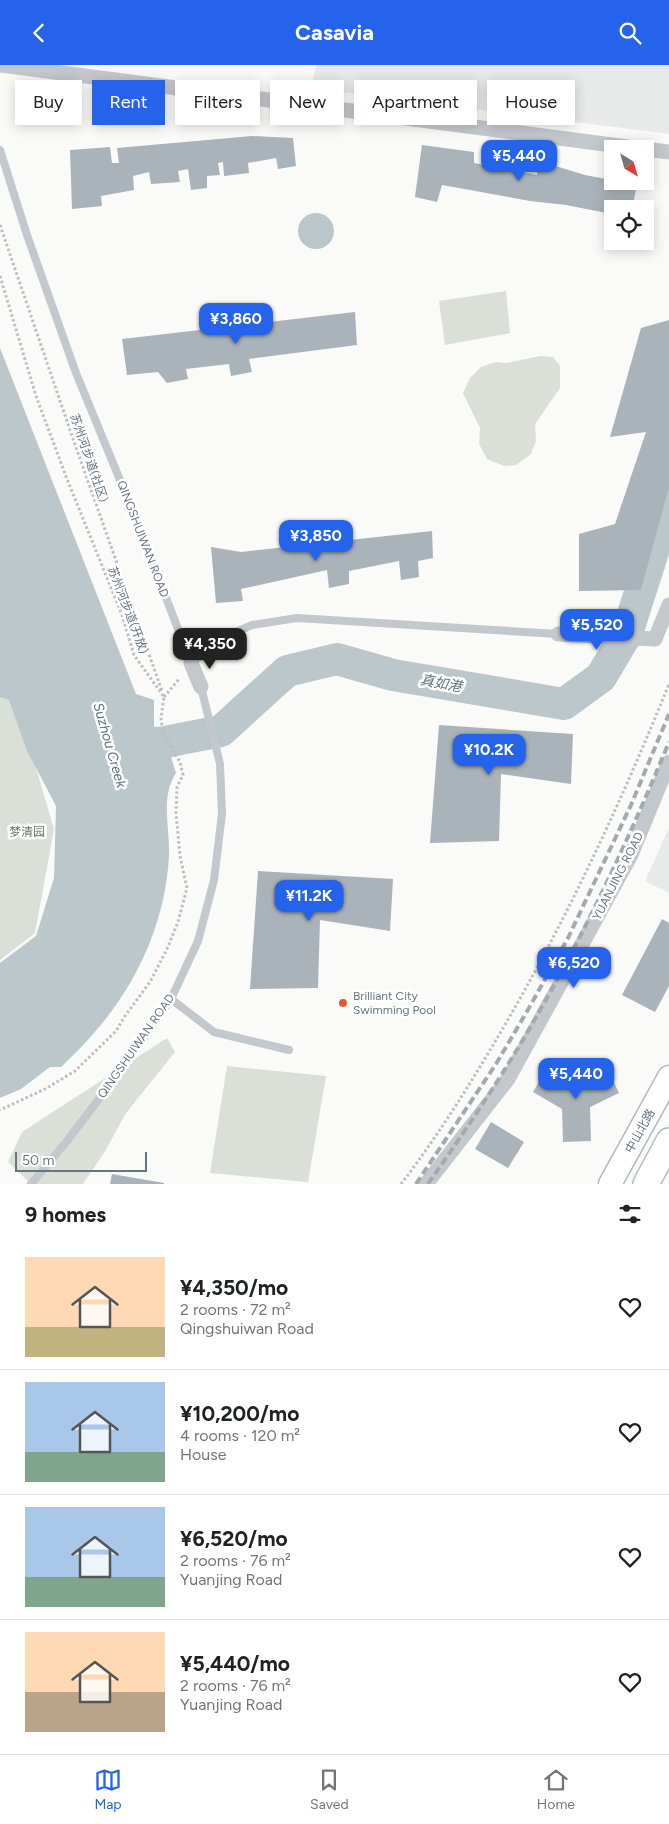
<!DOCTYPE html>
<meta charset="utf-8">
<style>
body{margin:0;font-family:Figtree,"Noto Sans SC",sans-serif;background:#f6f6f6;color:#202124;height:100vh;display:flex;flex-direction:column;font-size:19px;white-space:nowrap}
*{box-sizing:border-box;margin:0}
p{font-size:16px;color:#757577}
.icon{flex:none;width:28px;height:28px;fill:none;stroke:currentColor;stroke-width:2;stroke-linecap:round;stroke-linejoin:round}
.map{position:relative;height:1119px;overflow:hidden}
.sheet{display:flex;flex-direction:column;background:#fff;flex:1}
.sheet>*{flex:none}
.guide{position:absolute;left:15px;top:15px;width:640px;height:45px;display:flex;gap:10px}
.needle{width:32px;rotate:143deg}
.buttons{position:absolute;left:604px;top:75px;display:grid;gap:10px}
.buttons a{display:grid;place-items:center;width:50px;height:50px;border-radius:0px;background:#fff;box-shadow:0 2px 12px #0003;font-size:25px}
.scale{position:absolute;left:15px;bottom:12px;width:132px;box-sizing:border-box;padding-left:5px;border:2px solid #657683;border-top:0;font-size:14px;line-height:18px;white-space:nowrap;color:#657683;-webkit-text-stroke:4px #fff;paint-order:stroke}
.price{position:absolute;translate:-50% -42px;padding:0 11px;border-radius:10px;background:#2563eb;color:#fff;font-size:16px;line-height:32px;filter:drop-shadow(0 1px 2px #0008)}
.price::after{content:'';position:absolute;left:50%;top:30px;width:15px;height:11px;margin-left:-8px;background:inherit;clip-path:polygon(0 0,100% 0,50% 100%)}
.price.active{background:#222;color:#fff}
ul{padding:0;list-style:none}
li{display:flex;align-items:center;gap:15px;height:125px;padding:0 25px}
li+li{border-top:1px solid #e0e0e0}
li span{display:grid;place-items:center;flex:none;width:140px;height:100px;border-radius:0px;color:#555}
li>.icon{margin-inline-start:auto}
span .icon{width:60px;height:60px;fill:#fffc;stroke-width:1}
li b{font-size:21px}
h2{display:flex;justify-content:space-between;align-items:center;height:60px;padding:0 25px;font-size:21px}
.chip{padding:0 18px;border-radius:0px;background:#fff;box-shadow:0 2px 12px #0003;font-size:18px;line-height:45px}
.chip.active{background:#2563eb;color:#fff}
header{display:flex;justify-content:space-between;align-items:center;height:65px;padding:0 25px;background:#2563eb;color:#fff;font-size:22px;font-weight:700}
.dock{display:flex;justify-content:space-around;align-items:center;height:70px;border-top:1px solid #e0e0e0;background:#fff;font-size:14px;color:#757577}
.dock a{display:grid;justify-items:center;gap:2px}
.dock .active{color:#2563eb}
.map>svg:first-child{display:block}
</style>
<header><svg class="icon" aria-label="back" viewBox="0 0 24 24"><path d="M15 5l-7 7 7 7"/></svg>Casavia<svg class="icon" aria-label="search" viewBox="0 0 24 24"><circle cx="10" cy="10" r="6"/><path d="M15 15l6 6"/></svg></header>
<div class="map">
<svg width="669" height="1119" viewBox="0 0 669 1119">
<rect width="100%" height="100%" fill="#fafaf8"/>
<path fill="#e8e9e9" d="M316,0h353v69l-357,-46z
M669,763v65l-24,-12z"/>
<path fill="#dadfd7" d="M506,226l4,42 -65,12 -6,-44z
M540,291l13,1 7,9v22l-25,36 1,17 -5,13 -15,11 -12,1 -17,-7 -8,-15 1,-16 -17,-35 7,-15 11,-11 15,-5 11,1z
M0,568l3,24 51,172 -19,104 -35,27z
M167,973l8,14 -49,61 -22,40 -21,31h-52l-23,-22 14,-30z
M227,1001l99,10 -18,106 -98,-9z"/>
<path fill="#bbc7cb" d="M298 166a18 18 0 1 1 36 0a18 18 0 1 1-36 0Z
M0,283l136,346 18,6v30l6,13 11,14 5,16c-16,25 -6,53 -7,82 -3,66 -32,130 -76,179 -10,12 -21,22 -32,33h-11l-29,22 -21,9v-135l36,-27 18,-58 2,-72 -29,-55 -18,-51 -9,-3z"/>
<g fill="none" stroke-linecap="round" stroke-linejoin="round">
<path stroke="#bbc7cb" stroke-width="32" d="M116,676l44,2 61,-12 66,-60 50,-12 56,16 171,29 37,-27 26,-44 42,-131"/>
</g>
<path fill="#aab3b9" d="M252,71l41,2 3,28 -18,3 -2,-11 -28,5 1,10 -25,3 -1,-14 -5,1 2,12 -13,1v12l-16,2 -3,-21 -10,2 2,11 -29,2 -2,-12 -16,4 1,14 -33,6 1,10 -30,3 -2,-59 40,-3 2,16h7l-2,-15z
M422,80l52,7v11l63,12 2,-14 46,14 52,10 -5,24h-20v5l-46,-9 -36,-4 -88,-16 -5,17 -22,-5z
M355,247l2,33 -108,14 3,13 -21,4 -2,-12 -43,5 2,10 -21,4 -9,-11 -31,3 -5,-36z
M669,255v167l-28,103 -62,1v-57l36,-10 31,-92 -36,5 31,-109z
M432,466l1,27 -15,3 1,16 -18,3 -2,-19 -50,10v13l-20,4 -2,-18 -86,19 2,12 -27,2 -5,-56 30,5z
M439,660l134,9 -2,50 -70,-10 -2,67 -69,2z
M258,806l135,8 -3,52 -70,-11 -2,68 -68,1z
M662,854l7,4v63l-14,26 -33,-17z
M548,1001l29,16 30,-14 12,25 -29,14 1,34 -28,1 -1,-33 -29,-17z
M491,1057l33,20 -16,26 -33,-19z
M112,1109l52,9v1h-54z"/>
<g fill="none" stroke-linecap="round" stroke-linejoin="round">
<g stroke="#b3babf" stroke-width="25">
<path id="secondary" d="M610,1119l59,-107"/>
</g>
<g stroke="#b5babe" stroke-width="28">
<path id="primary" d="M646,1119l23,-43"/>
</g>
<path stroke="#bbbfc2" stroke-width="3" stroke-dasharray="2.5 2.5" stroke-linecap="butt" d="M0,160l70,205 92,261
M0,211l36,120 31,83 55,136 12,40 30,42 -3,21 2,15 17,29 3,13 -6,12 -1,26 4,43 7,32 -9,34 -11,27 -17,33 -25,34 -9,15 -41,40 -30,18 -45,21
M164,632l16,-19
M401,1119c36,-47 68,-98 98,-149 66,-112 121,-230 170,-351"/>
<path stroke="#c3c8cc" stroke-width="8" d="M0,85l27,85 49,138 58,141 57,149 34,-26 27,-12 45,-7 261,16
M171,934l43,33 75,18
M31,1119l36,-43 57,-75 47,-67 27,-58 16,-61 8,-66 -2,-50 -19,-77"/>
<path stroke="#c3c8cc" stroke-width="15" d="M1,0l642,84
M645,84l24,3
M558,569l97,5 14,-34
M191,598l10,24
M426,1119l82,-105 123,-224 38,-93"/>
<use href="#secondary" stroke="#fff" stroke-width="22"/>
<use href="#primary" stroke="#fff" stroke-width="25"/>
<path stroke="#a2aab0" stroke-width="4" stroke-dasharray="8 4" stroke-linecap="butt" d="M416,1119l80,-120 33,-56 39,-70 63,-133 38,-91
M428,1119c39,-56 78,-113 111,-172 50,-87 92,-178 130,-270"/>
</g>
<circle fill="#e4572e" stroke="#fff" stroke-width="2" cx="343" cy="938" r="5"/>
<g text-anchor="middle" stroke-width="5" stroke-linejoin="round" paint-order="stroke">
<g font-size="12" fill="#657683" stroke="#fff">
<text transform="translate(89 393) rotate(71)" y="4">苏州河步道(社区)</text>
<text transform="translate(143 474) rotate(69)" y="4">QINGSHUIWAN ROAD</text>
<text transform="translate(128 545) rotate(69)" y="4">苏州河步道(开放)</text>
<text transform="translate(618 811) rotate(-63)" y="4">YUANJING ROAD</text>
<text transform="translate(136 981) rotate(-55)" y="4">QINGSHUIWAN ROAD</text>
<text transform="translate(640 1066) rotate(-61)" y="4">中山北路</text>
</g>
<g font-size="12" fill="#687a64" stroke="#fff">
<text x="27" y="771">梦清园</text>
</g>
<g font-size="12" fill="#657683" stroke="#fff" text-anchor="start">
<text x="353" y="935">Brilliant City<tspan x="353" dy="14">Swimming Pool</tspan></text>
</g>
<g font-size="14" font-style="italic" fill="#60757c" stroke="#fff">
<text transform="translate(441 618) rotate(10)" y="5">真如港</text>
<text transform="translate(110 680) rotate(74)" y="5">Suzhou Creek</text>
</g>
</g>
</svg>
<div class="buttons">
<a><svg class="needle" viewBox="-14 -14 28 28"><path d="M0-13l5 13h-10z" fill="#e53935"/><path d="M0 13l5-13h-10z" fill="#757577"/></svg></a>
<a><svg class="icon" aria-label="locate" viewBox="0 0 24 24"><circle cx="12" cy="12" r="6"/><path d="M12 2v4M12 18v4M2 12h4M18 12h4"/></svg></a>
</div>
<div class="scale">50 m</div>
<b class="price" style="left:519px;top:117px">¥5,440</b>
<b class="price" style="left:236px;top:280px">¥3,860</b>
<b class="price" style="left:316px;top:497px">¥3,850</b>
<b class="price" style="left:597px;top:586px">¥5,520</b>
<b class="price active" style="left:210px;top:605px">¥4,350</b>
<b class="price" style="left:489px;top:711px">¥10.2K</b>
<b class="price" style="left:309px;top:857px">¥11.2K</b>
<b class="price" style="left:574px;top:924px">¥6,520</b>
<b class="price" style="left:576px;top:1035px">¥5,440</b>
<div class="guide">
<a class="chip">Buy</a>
<a class="chip active">Rent</a>
<a class="chip">Filters</a>
<a class="chip">New</a>
<a class="chip">Apartment</a>
<a class="chip">House</a>
</div>
</div>
<section class="sheet">
<h2>9 homes<svg class="icon" aria-label="filters" viewBox="0 0 24 24"><path d="M4 7h16M4 17h16"/><circle cx="9" cy="7" r="2"/><circle cx="15" cy="17" r="2"/></svg></h2>
<ul>
<li><span style="background:linear-gradient(#ffd9b3 70%,#c2b280 0)"><svg class="icon" aria-label="home" viewBox="0 0 24 24"><path d="M3 11l9-7 9 7M6 9v11h12V9"/></svg></span><div><b>¥4,350/mo</b><p>2 rooms · 72 m²</p><p>Qingshuiwan Road</p></div><svg class="icon" aria-label="heart" viewBox="0 0 24 24"><path d="M12 20l-8-8c-3-5 5-10 8-4 3-6 11-1 8 4z"/></svg></li>
<li><span style="background:linear-gradient(#a9c7e8 70%,#7fa58c 0)"><svg class="icon" aria-label="home" viewBox="0 0 24 24"><path d="M3 11l9-7 9 7M6 9v11h12V9"/></svg></span><div><b>¥10,200/mo</b><p>4 rooms · 120 m²</p><p>House</p></div><svg class="icon" aria-label="heart" viewBox="0 0 24 24"><path d="M12 20l-8-8c-3-5 5-10 8-4 3-6 11-1 8 4z"/></svg></li>
<li><span style="background:linear-gradient(#a9c7e8 70%,#7fa58c 0)"><svg class="icon" aria-label="home" viewBox="0 0 24 24"><path d="M3 11l9-7 9 7M6 9v11h12V9"/></svg></span><div><b>¥6,520/mo</b><p>2 rooms · 76 m²</p><p>Yuanjing Road</p></div><svg class="icon" aria-label="heart" viewBox="0 0 24 24"><path d="M12 20l-8-8c-3-5 5-10 8-4 3-6 11-1 8 4z"/></svg></li>
<li><span style="background:linear-gradient(#ffd9b3 60%,#b9a48a 0)"><svg class="icon" aria-label="home" viewBox="0 0 24 24"><path d="M3 11l9-7 9 7M6 9v11h12V9"/></svg></span><div><b>¥5,440/mo</b><p>2 rooms · 76 m²</p><p>Yuanjing Road</p></div><svg class="icon" aria-label="heart" viewBox="0 0 24 24"><path d="M12 20l-8-8c-3-5 5-10 8-4 3-6 11-1 8 4z"/></svg></li>
</ul>
</section>
<nav class="dock">
<a class="active"><svg class="icon" aria-label="map" viewBox="0 0 24 24"><path d="M3 6l6-2 6 2 6-2v14l-6 2-6-2-6 2zM9 4v14M15 6v14"/></svg>Map</a>
<a><svg class="icon" aria-label="saved" viewBox="0 0 24 24"><path d="M7 4h10v16l-5-4-5 4z"/></svg>Saved</a>
<a><svg class="icon" aria-label="home" viewBox="0 0 24 24"><path d="M3 11l9-7 9 7M6 9v11h12V9"/></svg>Home</a>
</nav>
